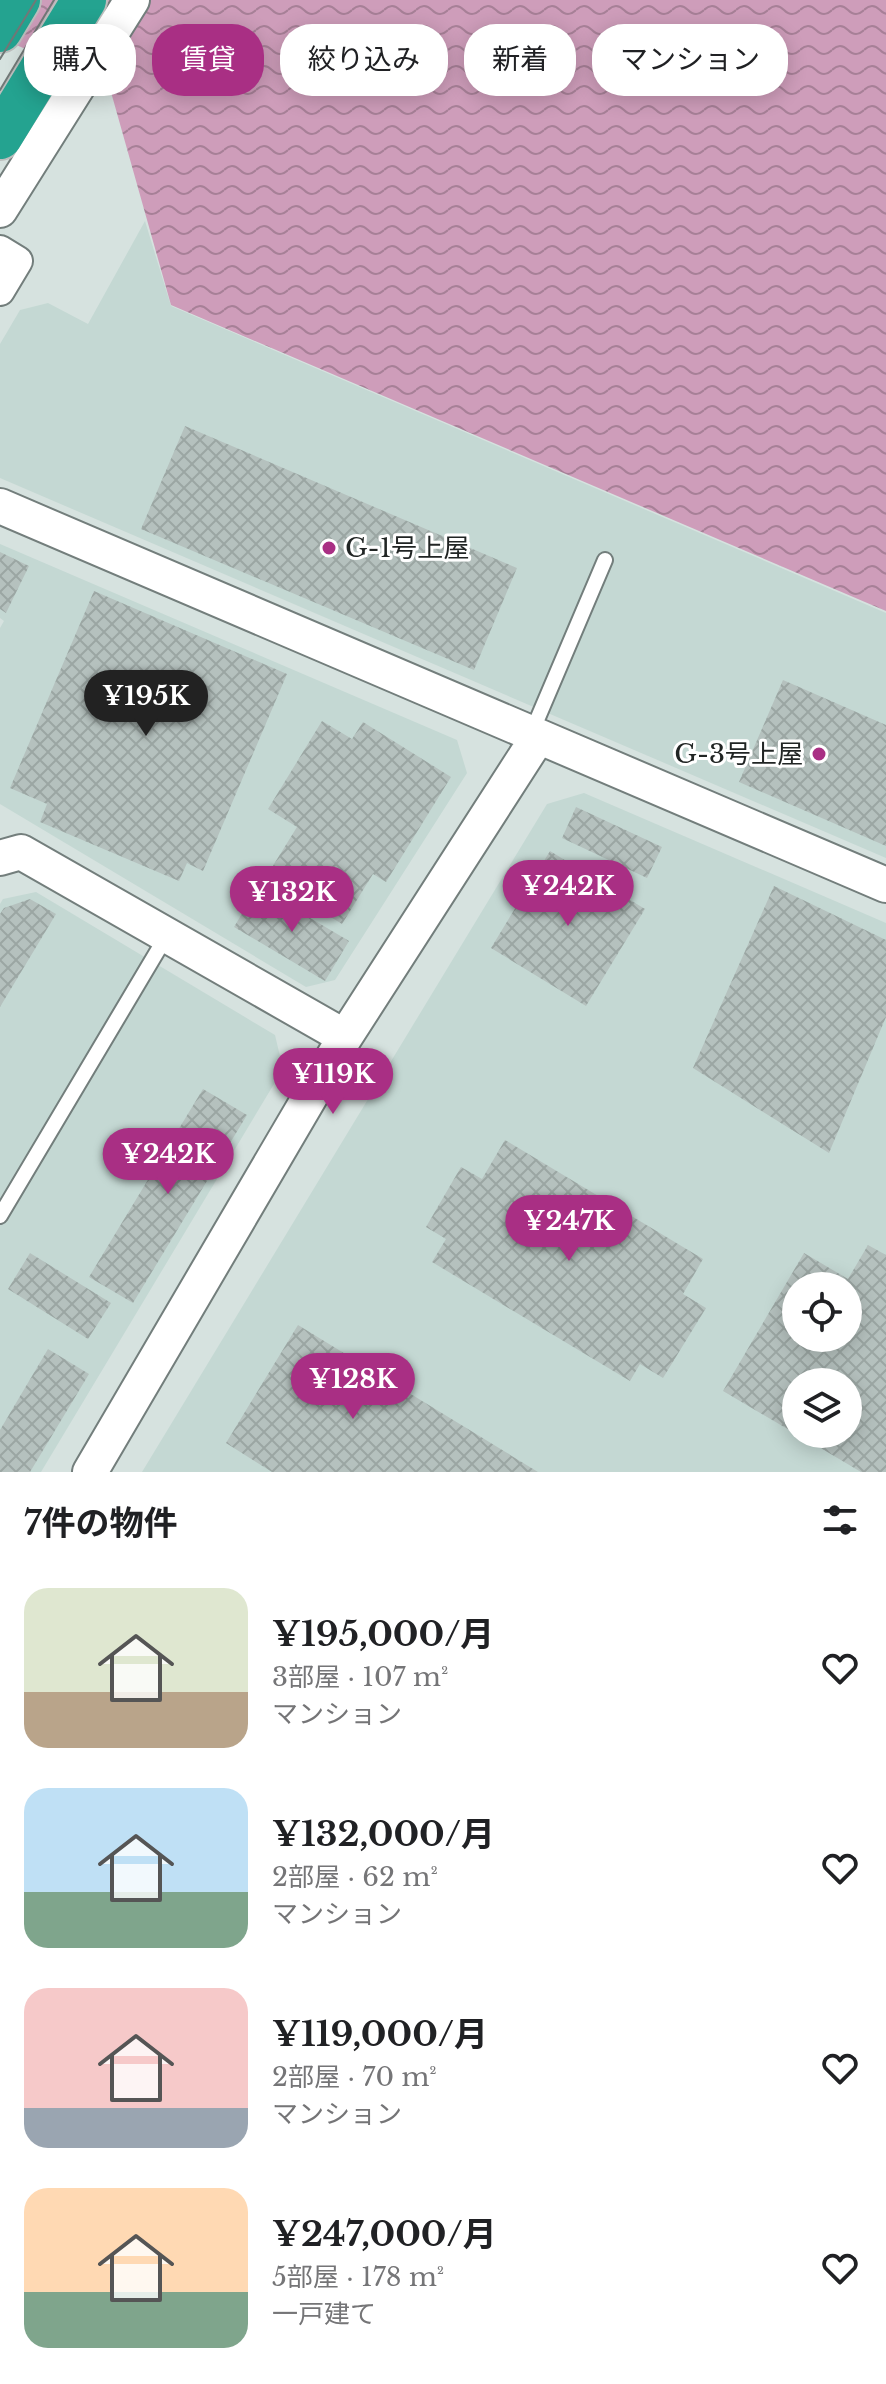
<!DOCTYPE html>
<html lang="ja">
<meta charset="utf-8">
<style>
body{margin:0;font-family:"Libre Baskerville","Noto Sans JP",serif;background:#f2f2f2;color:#202124;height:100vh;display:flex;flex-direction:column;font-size:30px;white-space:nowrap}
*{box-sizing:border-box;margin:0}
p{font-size:26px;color:#757577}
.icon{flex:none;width:44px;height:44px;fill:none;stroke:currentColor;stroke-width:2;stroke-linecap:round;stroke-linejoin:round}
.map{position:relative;height:1472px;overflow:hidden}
.sheet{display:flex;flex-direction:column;background:#fff;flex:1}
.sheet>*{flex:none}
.banner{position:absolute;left:24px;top:24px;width:838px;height:72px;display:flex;gap:16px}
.buttons{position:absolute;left:782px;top:1272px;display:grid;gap:16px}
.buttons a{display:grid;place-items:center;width:80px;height:80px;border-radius:50%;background:#fff;box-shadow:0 4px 20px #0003;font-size:40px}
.price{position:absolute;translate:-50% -68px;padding:0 18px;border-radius:28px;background:#a92f84;color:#fff;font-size:26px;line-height:52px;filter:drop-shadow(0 2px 4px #0008)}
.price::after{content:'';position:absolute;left:50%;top:48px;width:24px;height:18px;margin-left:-12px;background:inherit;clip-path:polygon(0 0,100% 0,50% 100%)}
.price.active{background:#222;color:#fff}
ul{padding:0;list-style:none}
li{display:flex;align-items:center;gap:24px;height:200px;padding:0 24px}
li span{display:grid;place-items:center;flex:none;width:224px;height:160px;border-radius:24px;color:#555}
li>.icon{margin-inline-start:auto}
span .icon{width:96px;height:96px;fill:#fffc;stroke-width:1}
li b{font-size:34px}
h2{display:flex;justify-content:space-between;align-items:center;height:96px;padding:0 24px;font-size:34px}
.tag{padding:0 28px;border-radius:32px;background:#fff;box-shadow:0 4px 20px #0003;font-size:28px;line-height:72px}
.tag.active{background:#a92f84;color:#fff}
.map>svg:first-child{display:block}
</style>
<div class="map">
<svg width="886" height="1472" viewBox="0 0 886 1472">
<defs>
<pattern id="water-waves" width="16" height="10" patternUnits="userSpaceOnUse" patternTransform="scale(2)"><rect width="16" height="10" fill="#ce9dba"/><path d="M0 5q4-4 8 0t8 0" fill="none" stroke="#a78097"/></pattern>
<pattern id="building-cross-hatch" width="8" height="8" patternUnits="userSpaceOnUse" patternTransform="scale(2)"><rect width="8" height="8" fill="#b5c1be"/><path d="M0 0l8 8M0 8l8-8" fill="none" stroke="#9ba6a3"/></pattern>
</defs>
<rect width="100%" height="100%" fill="#d6e2df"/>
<path fill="#c4d8d3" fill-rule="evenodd" d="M145,221l26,85 715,307v245l-886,-380v-134l20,-34 28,-7 40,21z
M0,544l457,196 10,33 -132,207 -29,7 -306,-183v-176l4,-7 -4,-3z
M584,793l302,130v549h-744l405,-668zM796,1286h52v52h-52zM796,1382h52v52h-52z
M36,892l239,143 8,34 -242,403h-41v-568l3,-5z"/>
<path fill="url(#water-waves)" d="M0,0h886v611l-715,-306 -62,-220 -109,-47z"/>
<path fill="url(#building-cross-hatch)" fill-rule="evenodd" d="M185,426l332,142 -43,102 -333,-141z
M0,552l29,14 -23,47 -6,-4z
M94,591l193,83 -84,197 -16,-8 -8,18 -139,-59 7,-18 -37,-16z
M783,680l103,45v121l-147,-64z
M322,721l30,18 11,-17 88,55 -65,105 -13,-8 -31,50 -76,-47 31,-50 -29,-18z
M576,807l86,40 -15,31 -85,-40z
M550,851l95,58 -59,97 -95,-58z
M774,886l112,54v77l-57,136 -136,-85z
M258,887l91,54 -24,40 -91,-54z
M30,899l26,15 -56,93v-93l4,-6z
M203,1089l44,26 -114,188 -44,-26z
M505,1140l198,119 -20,35 23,14 -43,70 -23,-14 -10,17 -198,-119 14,-23 -20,-12 35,-60 21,12z
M868,1245l18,10v217h-25l-64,-38h51v-52h-52v52l-73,-43 81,-138 44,26zM796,1286h52v52h-52z
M30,1253l81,50 -23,36 -80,-50z
M298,1325l240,147h-266l-46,-29z
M48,1349l41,25 -59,98h-30v-42z"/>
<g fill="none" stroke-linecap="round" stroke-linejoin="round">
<g stroke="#737e7c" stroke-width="18">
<path id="service" d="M531,734l74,-174
M0,1216l167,-281"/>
</g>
<g stroke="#737e7c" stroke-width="32">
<path id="minor" d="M0,250l18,11 -18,30"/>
</g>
<g stroke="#737e7c" stroke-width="38">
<path id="tertiary" d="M0,210l132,-210
M0,506l886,379
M0,858l21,-6 324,185
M90,1472l255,-435 193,-300"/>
</g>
<g stroke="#bcbebd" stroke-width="48">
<path id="motorway" d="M0,30l18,-30
M0,137l84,-137"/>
</g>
<use href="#service" stroke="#fff" stroke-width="14"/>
<use href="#minor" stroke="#fff" stroke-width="28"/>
<use href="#tertiary" stroke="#fff" stroke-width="34"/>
<use href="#motorway" stroke="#24a390" stroke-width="44"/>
<path stroke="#717877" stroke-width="2" d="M0,59l36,-59
M0,90l54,-90"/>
</g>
<g fill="#a92f84" stroke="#fff" stroke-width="3">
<circle cx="329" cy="548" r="8"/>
<circle cx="819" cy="754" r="8"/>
</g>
<g text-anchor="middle" stroke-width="6" stroke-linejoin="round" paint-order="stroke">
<g font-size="26" fill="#212524" stroke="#fff" text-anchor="start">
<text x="345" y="557">G-1号上屋</text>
<text x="803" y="763" text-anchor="end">G-3号上屋</text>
</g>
</g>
</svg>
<div class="buttons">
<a><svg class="icon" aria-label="locate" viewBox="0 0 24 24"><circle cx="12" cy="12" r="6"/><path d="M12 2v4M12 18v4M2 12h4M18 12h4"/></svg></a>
<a><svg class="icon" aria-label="layers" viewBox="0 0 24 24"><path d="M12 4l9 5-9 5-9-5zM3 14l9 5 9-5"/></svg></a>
</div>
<b class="price active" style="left:146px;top:738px">¥195K</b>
<b class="price" style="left:568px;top:928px">¥242K</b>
<b class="price" style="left:292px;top:934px">¥132K</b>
<b class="price" style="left:333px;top:1116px">¥119K</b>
<b class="price" style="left:168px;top:1196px">¥242K</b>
<b class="price" style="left:569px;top:1263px">¥247K</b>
<b class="price" style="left:353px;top:1421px">¥128K</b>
<div class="banner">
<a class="tag">購入</a>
<a class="tag active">賃貸</a>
<a class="tag">絞り込み</a>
<a class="tag">新着</a>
<a class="tag">マンション</a>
</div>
</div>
<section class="sheet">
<h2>7件の物件<svg class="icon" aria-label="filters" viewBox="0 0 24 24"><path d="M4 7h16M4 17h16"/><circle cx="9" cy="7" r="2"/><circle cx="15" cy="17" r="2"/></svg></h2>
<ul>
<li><span style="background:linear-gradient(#dfe7d0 65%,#b9a48a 0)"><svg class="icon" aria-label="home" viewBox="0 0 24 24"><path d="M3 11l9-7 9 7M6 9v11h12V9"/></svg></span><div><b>¥195,000/月</b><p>3部屋 · 107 m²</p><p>マンション</p></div><svg class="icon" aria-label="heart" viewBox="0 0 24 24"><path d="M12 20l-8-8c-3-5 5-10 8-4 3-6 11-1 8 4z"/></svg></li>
<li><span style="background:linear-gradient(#bfe0f5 65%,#7fa58c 0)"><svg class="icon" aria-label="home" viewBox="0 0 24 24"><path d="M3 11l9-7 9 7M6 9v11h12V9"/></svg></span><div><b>¥132,000/月</b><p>2部屋 · 62 m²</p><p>マンション</p></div><svg class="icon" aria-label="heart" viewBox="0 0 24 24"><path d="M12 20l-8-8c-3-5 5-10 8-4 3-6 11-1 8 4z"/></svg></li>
<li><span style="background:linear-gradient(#f6c9c9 75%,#9aa5b1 0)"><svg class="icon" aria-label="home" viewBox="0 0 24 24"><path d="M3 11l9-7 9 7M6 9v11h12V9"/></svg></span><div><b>¥119,000/月</b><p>2部屋 · 70 m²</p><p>マンション</p></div><svg class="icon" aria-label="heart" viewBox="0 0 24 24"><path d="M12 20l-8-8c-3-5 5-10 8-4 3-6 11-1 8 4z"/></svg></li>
<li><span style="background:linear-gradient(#ffd9b3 65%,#7fa58c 0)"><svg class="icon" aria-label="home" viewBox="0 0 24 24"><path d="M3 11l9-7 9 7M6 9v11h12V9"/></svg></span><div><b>¥247,000/月</b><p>5部屋 · 178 m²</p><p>一戸建て</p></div><svg class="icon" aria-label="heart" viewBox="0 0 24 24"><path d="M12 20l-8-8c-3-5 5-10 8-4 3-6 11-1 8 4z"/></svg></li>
</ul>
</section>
